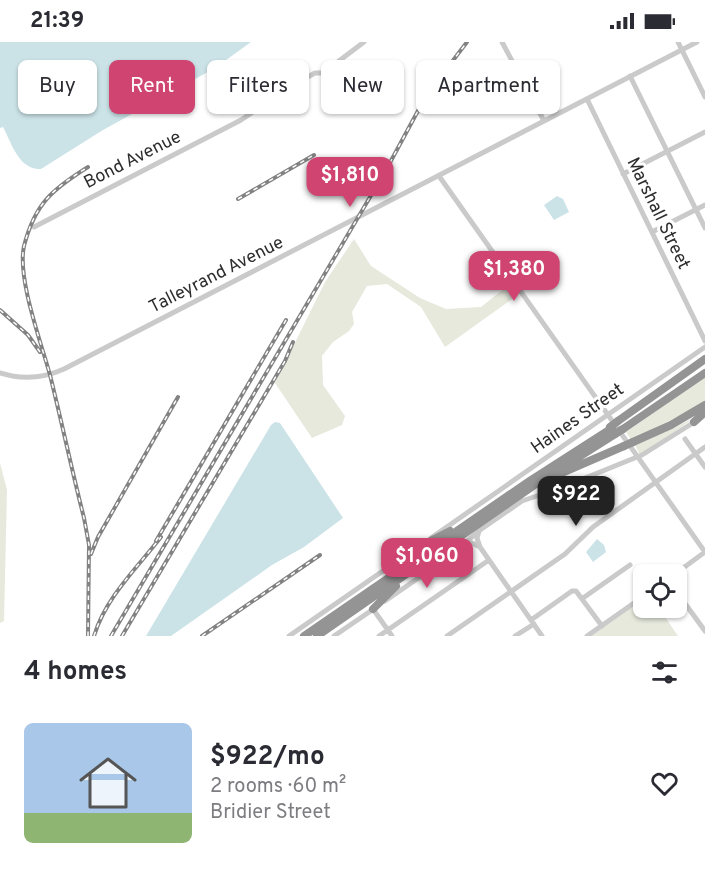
<!DOCTYPE html>
<meta charset="utf-8">
<style>
body{margin:0;font-family:Overpass,sans-serif;background:#f7f7f7;color:#2b2b33;height:100vh;display:flex;flex-direction:column;font-size:22px;white-space:nowrap}
*{box-sizing:border-box;margin:0}
p{font-size:20px;color:#7c7c81}
.icon{flex:none;width:33px;height:33px;fill:none;stroke:currentColor;stroke-width:2;stroke-linecap:round;stroke-linejoin:round}
.map{position:relative;height:594px;overflow:hidden}
.panel{display:flex;flex-direction:column;background:#fff;flex:1}
.panel>*{flex:none}
.hud{position:absolute;left:18px;top:18px;width:669px;height:54px;display:flex;gap:12px}
.fabs{position:absolute;left:633px;top:522px;display:grid;gap:12px}
.fabs a{display:grid;place-items:center;width:54px;height:54px;border-radius:9px;background:#fff;box-shadow:0 2px 4px #0004;font-size:30px}
.price{position:absolute;translate:-50% -51px;padding:0 14px;border-radius:12px;background:#cf4471;color:#fff;font-size:20px;line-height:39px;filter:drop-shadow(0 2px 3px #0008)}
.price::after{content:'';position:absolute;left:50%;top:36px;width:18px;height:14px;margin-left:-9px;background:inherit;clip-path:polygon(0 0,100% 0,50% 100%)}
.price.current{background:#222;color:#fff}
ul{padding:0;list-style:none}
li{display:flex;align-items:center;gap:18px;height:150px;padding:0 24px}
li span{display:grid;place-items:center;flex:none;width:168px;height:120px;border-radius:9px;color:#555}
li>.icon{margin-inline-start:auto}
span .icon{width:72px;height:72px;fill:#fffc;stroke-width:1}
li b{font-size:26px}
h2{display:flex;justify-content:space-between;align-items:center;height:72px;padding:0 24px;font-size:26px}
.tag{padding:0 21px;border-radius:9px;background:#fff;box-shadow:0 2px 4px #0004;font-size:21px;line-height:54px}
.tag.current{background:#cf4471;color:#fff}
.status{display:flex;justify-content:space-between;align-items:center;height:42px;padding:0 30px;background:#fff;direction:ltr}
.status svg{height:16px;fill:currentColor}
.map>svg:first-child{display:block}
</style>
<div class="status"><b>21:39</b><svg viewBox="0 0 49 12"><path d="M0 12V9h3v3zM5 12V6h3v6zM10 12V3h3v9zM15 12V0h3v12zM26 1h20v11H26zM47 4h2v5h-2z"/></svg></div>
<div class="map">
<svg width="705" height="594" viewBox="0 0 705 594">
<rect width="100%" height="100%" fill="#fff"/>
<path fill="#e6e9dc" d="M354,197l17,27 49,32 26,11 35,-2 24,-19 8,4 2,5 -70,50 -24,-40 -34,-23 -20,2 -15,26 2,12 -5,7 -16,11 -11,14 1,29 22,31 -3,9 -30,13 -37,-55 50,-101z
M705,335v26l-74,37 -5,-8z
M697,374l-54,38 -4,-1 -4,-8 41,-18z
M0,421l7,27 -3,131 -4,2z
M643,557l1,9h15l19,28h-87z"/>
<path fill="#cbe3e7" d="M0,0h251l-36,26 -112,62 -62,39c-22,1 -29,-25 -38,-42l-3,1z
M557,154l6,3 6,13 -15,8 -10,-15z
M275,380l5,1 63,95 -39,29 -32,18 -101,71h-25l125,-211z
M597,497l7,6 2,7 -13,10 -7,-10z"/>
<g fill="none" stroke-linecap="round" stroke-linejoin="round">
<path stroke="#cacaca" stroke-width="5" d="M502,0l42,79
M678,0l27,55
M630,34l75,152
M587,57l118,242
M623,132l82,-42
M439,134l266,376
M34,185l207,-107 50,-34 24,-13h8l41,-31
M652,190l53,-27
M0,331c22,7 44,5 64,-4l633,-327
M685,397l20,28
M479,489l-2,7 3,9 62,89
M431,496l274,-191
M460,508l12,-7 6,3
M675,532l30,-22
M676,549l29,40
M583,556l47,-33
M385,559l58,-40 37,-31 42,-29 41,-14 79,-32 54,-34
M373,567l19,27
M531,578l41,-29h4l26,35
M289,594l127,-88
M334,594l41,-28
M379,594l110,-76
M447,594l118,-82 28,-27 112,-80
M515,594l19,-12
M587,594l57,-40"/>
<path stroke="#949494" stroke-width="8" d="M618,379l87,-62
M694,380l11,-10
M623,387l82,-56
M633,400l38,-17 34,-20
M557,433l67,-29
M415,507l35,-18
M373,567l23,-23
M304,594l227,-156 81,-52
M317,594l219,-152 79,-50"/>
<g stroke="#828282" stroke-width="4">
<path id="rail" d="M238,157l76,-44
M0,268l28,25 12,17
M156,499l130,-221
M91,512l7,-17 80,-140
M88,594l1,-91 -5,-27c-12,-47 -22,-95 -34,-143 -9,-33 -33,-97 -26,-129 11,-43 29,-57 64,-79
M94,594c12,-39 43,-68 67,-99
M111,594l275,-466 40,-74 41,-54
M122,594l163,-275 8,-19
M202,594l118,-81"/>
</g>
<use href="#rail" stroke="#fff" stroke-width="1.5" stroke-dasharray="4.5" stroke-linecap="butt"/>
<path stroke="#949494" stroke-width="8" d="M610,385l8,-6
M615,392l8,-5
M624,404l9,-4"/>
</g>
<g text-anchor="middle" stroke-width="6" stroke-linejoin="round" paint-order="stroke">
<g font-size="18" fill="#2d2d2d" stroke="#fff">
<text transform="translate(132 117) rotate(-27)" y="6">Bond Avenue</text>
<text transform="translate(659 171) rotate(64)" y="6">Marshall Street</text>
<text transform="translate(216 232) rotate(-27)" y="6">Talleyrand Avenue</text>
<text transform="translate(577 376) rotate(-35)" y="6">Haines Street</text>
</g>
</g>
</svg>
<div class="fabs">
<a><svg class="icon" aria-label="locate" viewBox="0 0 24 24"><circle cx="12" cy="12" r="6"/><path d="M12 2v4M12 18v4M2 12h4M18 12h4"/></svg></a>
</div>
<b class="price" style="left:350px;top:166px">$1,810</b>
<b class="price" style="left:514px;top:260px">$1,380</b>
<b class="price current" style="left:576px;top:485px">$922</b>
<b class="price" style="left:427px;top:547px">$1,060</b>
<div class="hud">
<a class="tag">Buy</a>
<a class="tag current">Rent</a>
<a class="tag">Filters</a>
<a class="tag">New</a>
<a class="tag">Apartment</a>
</div>
</div>
<section class="panel">
<h2>4 homes<svg class="icon" aria-label="filters" viewBox="0 0 24 24"><path d="M4 7h16M4 17h16"/><circle cx="9" cy="7" r="2"/><circle cx="15" cy="17" r="2"/></svg></h2>
<ul>
<li><span style="background:linear-gradient(#a9c7e8 75%,#8fb573 0)"><svg class="icon" aria-label="home" viewBox="0 0 24 24"><path d="M3 11l9-7 9 7M6 9v11h12V9"/></svg></span><div><b>$922/mo</b><p>2 rooms · 60 m²</p><p>Bridier Street</p></div><svg class="icon" aria-label="heart" viewBox="0 0 24 24"><path d="M12 20l-8-8c-3-5 5-10 8-4 3-6 11-1 8 4z"/></svg></li>
</ul>
</section>
